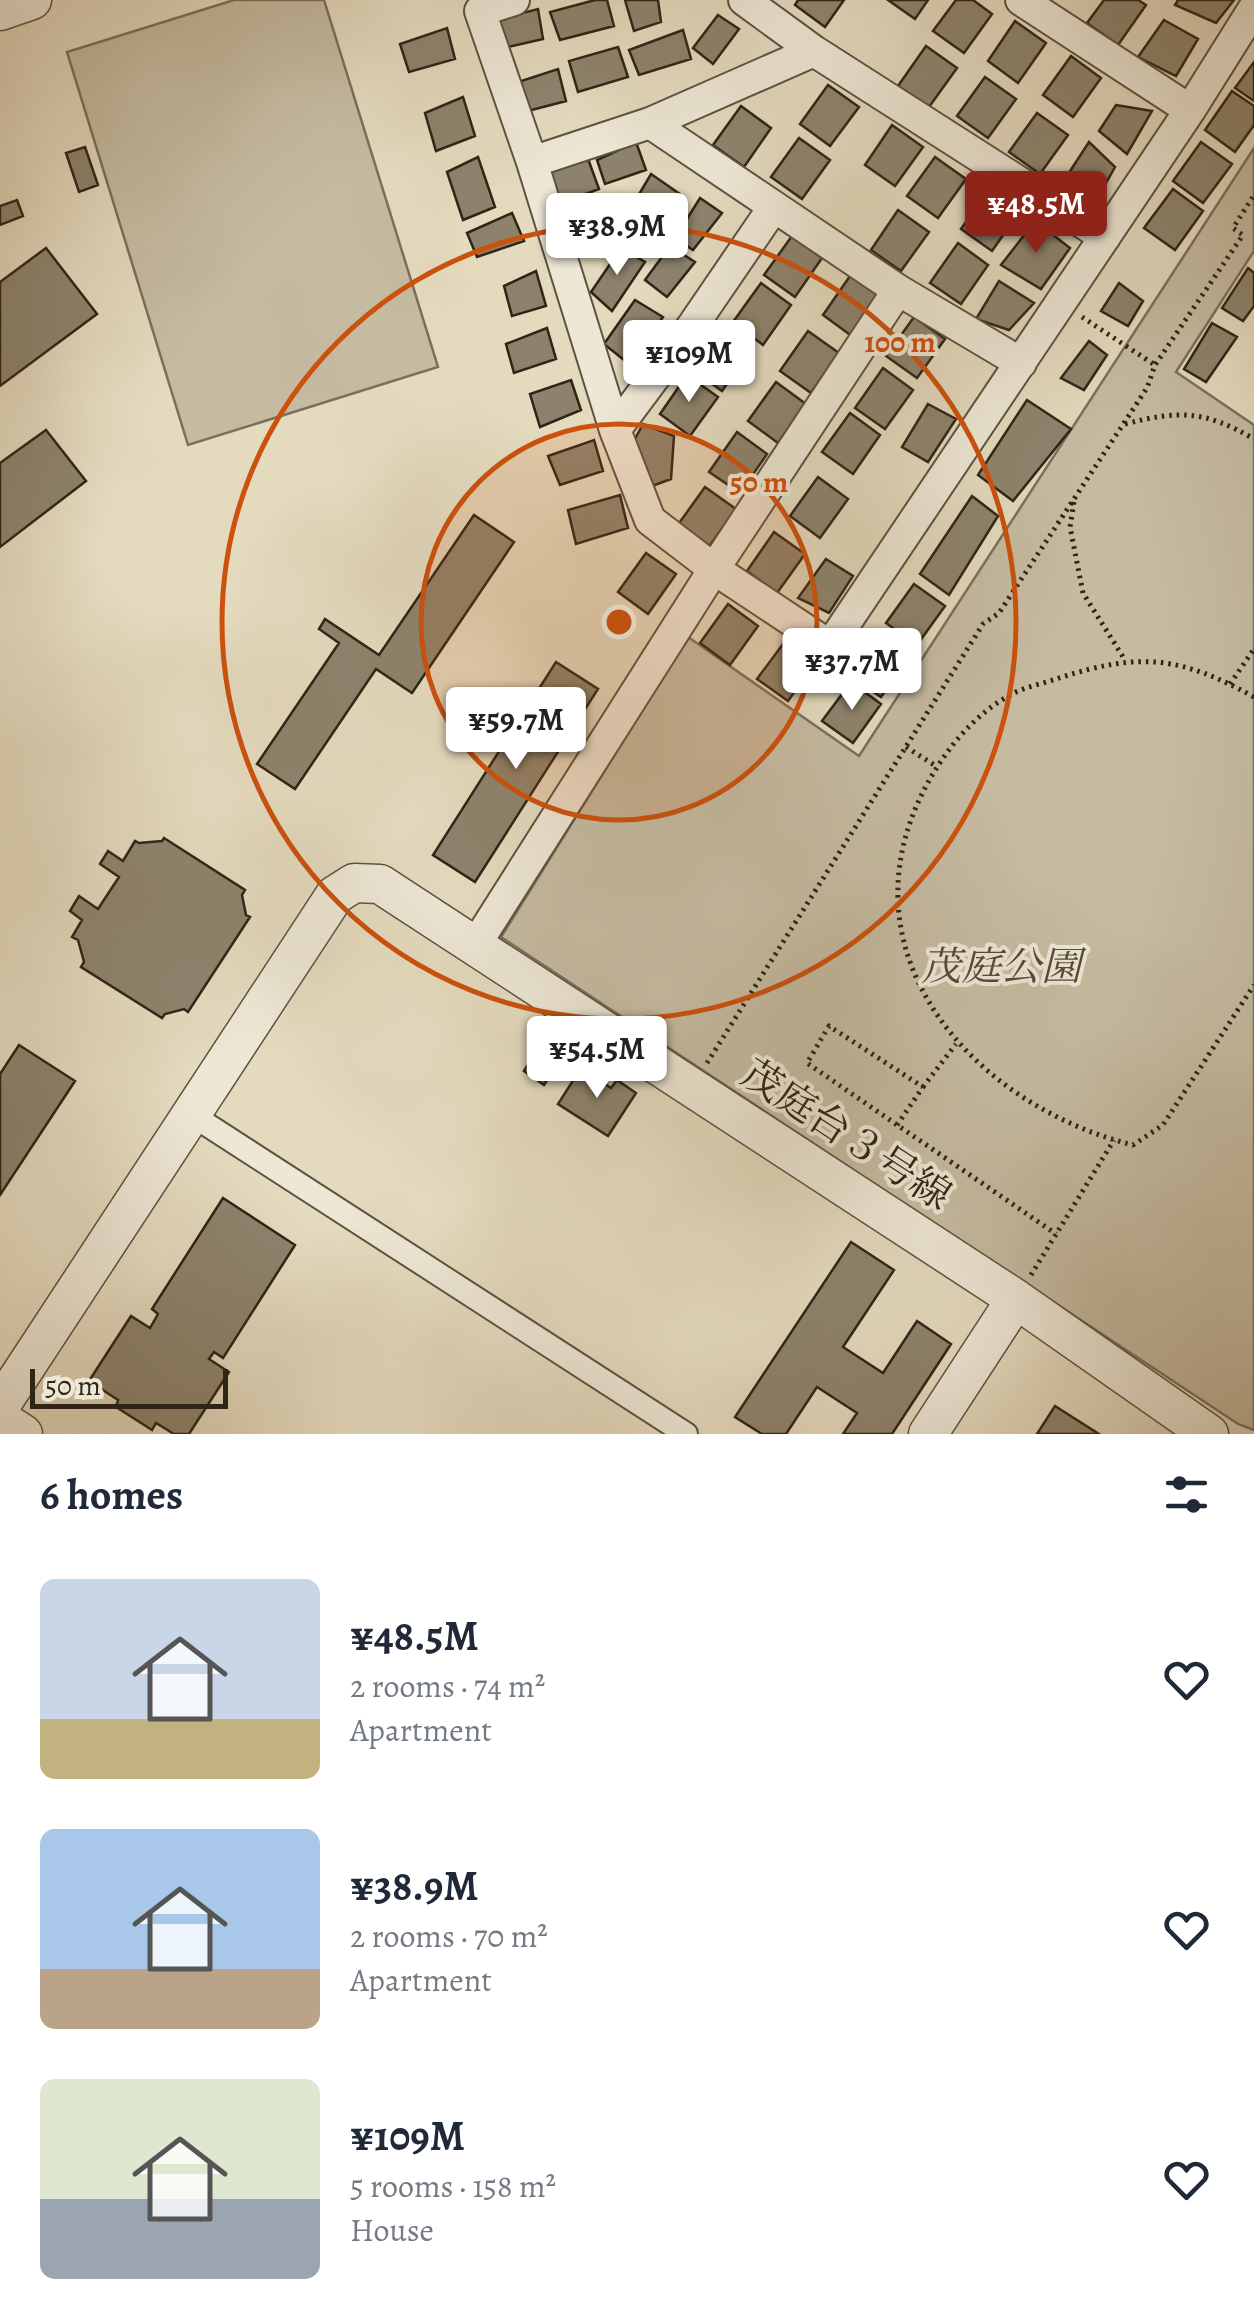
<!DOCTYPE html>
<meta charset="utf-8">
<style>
body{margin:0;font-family:Alegreya,"Noto Serif JP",serif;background:#f2f2f3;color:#1f2937;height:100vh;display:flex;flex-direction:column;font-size:38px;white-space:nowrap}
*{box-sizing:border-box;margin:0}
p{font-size:32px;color:#747a83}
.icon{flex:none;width:55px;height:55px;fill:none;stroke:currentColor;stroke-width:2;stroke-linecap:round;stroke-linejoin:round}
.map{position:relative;height:1434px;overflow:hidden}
.sheet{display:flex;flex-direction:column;background:#fff;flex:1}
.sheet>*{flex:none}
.scale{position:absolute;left:30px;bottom:25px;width:198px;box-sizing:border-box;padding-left:10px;border:5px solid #2f2415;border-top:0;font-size:28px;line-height:35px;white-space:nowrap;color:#2f2415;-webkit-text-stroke:8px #ede7d5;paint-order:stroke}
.price{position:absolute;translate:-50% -85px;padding:0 22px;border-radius:10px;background:#fff;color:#222;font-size:32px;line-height:65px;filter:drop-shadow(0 2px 5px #0008)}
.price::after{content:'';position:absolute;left:50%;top:60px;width:30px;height:22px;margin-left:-15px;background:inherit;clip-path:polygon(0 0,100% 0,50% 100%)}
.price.selected{background:#8f2418;color:#fff}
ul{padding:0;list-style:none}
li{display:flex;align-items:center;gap:30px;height:250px;padding:0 40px}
li span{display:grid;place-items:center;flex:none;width:280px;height:200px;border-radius:15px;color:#555}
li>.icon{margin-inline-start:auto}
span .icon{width:120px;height:120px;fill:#fffc;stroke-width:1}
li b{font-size:42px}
h2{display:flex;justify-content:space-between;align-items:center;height:120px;padding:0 40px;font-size:42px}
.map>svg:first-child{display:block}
</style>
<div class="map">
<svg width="1254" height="1434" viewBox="0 0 1254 1434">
<rect width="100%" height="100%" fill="#e4dabe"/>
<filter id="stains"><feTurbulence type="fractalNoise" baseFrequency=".002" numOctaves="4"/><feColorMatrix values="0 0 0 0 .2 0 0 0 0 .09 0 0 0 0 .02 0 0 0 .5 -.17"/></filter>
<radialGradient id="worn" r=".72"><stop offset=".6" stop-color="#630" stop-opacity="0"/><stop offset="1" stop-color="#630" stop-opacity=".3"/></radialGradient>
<path fill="#c5bba1" stroke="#7a705b" stroke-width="2.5" d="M234,0h90l114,367 -250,78 -121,-393z
M1254,148v103l-78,121 78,53v1005l-16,-6 -737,-487 187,-300 171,119z"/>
<path fill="#8d836d" stroke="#2f2415" stroke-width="2.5" d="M595,0h12l7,26 -54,14 -10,-28z
M625,0h33l3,22 -27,9z
M798,0h46l-19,27 -30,-22z
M888,0h40l-13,19z
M956,0h17l19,14 -28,39 -31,-22z
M1104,0h34l8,5 -28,40 -31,-22z
M1178,0h56l-18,23 -41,-18z
M538,9l5,30 -39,9 -12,-27z
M718,15l21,14 -26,35 -20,-16z
M1164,20l34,19 -22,37 -38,-19z
M1015,21l31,22 -28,40 -30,-22z
M447,28l8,31 -46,13 -9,-28z
M683,30l8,29 -52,16 -10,-25z
M926,46l31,22 -28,39 -31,-21z
M618,47l10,30 -50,15 -9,-31z
M1071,56l30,22 -28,39 -30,-22z
M1254,62v39l-19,-13z
M558,69l8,32 -42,11 -9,-29z
M985,77l31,22 -28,39 -31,-22z
M828,85l31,22 -29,39 -30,-22z
M1232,91l22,15v19l-19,27 -30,-22z
M463,97l12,39 -39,15 -11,-38z
M1116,105l36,6 -25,43 -28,-23z
M741,106l30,22 -27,39 -31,-22z
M1037,113l31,22 -28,39 -31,-22z
M892,125l31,22 -28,39 -30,-21z
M799,138l31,22 -28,39 -31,-22z
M636,142l10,28 -41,14 -8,-24z
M1089,142l26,25 -23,41 -31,-23z
M1201,142l31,22 -29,39 -30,-22z
M85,147l13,38 -19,7 -13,-39z
M587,156l12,33 -45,17 -13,-33z
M478,157l17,50 -32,13 -16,-48z
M935,157l31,22 -28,39 -31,-22z
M651,174l29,20 -34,50 -24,-21z
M1173,189l30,22 -28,39 -31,-22z
M989,190l31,21 -28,40 -31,-22z
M700,198l22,15 -29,37 -18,-12z
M17,200l6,16 -23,9v-19z
M607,208l8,28 -45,13 -6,-31z
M898,210l31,22 -28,39 -30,-21z
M512,213l12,28 -47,16 -10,-24z
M1035,221l35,27 -29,41 -40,-24z
M792,236l30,22 -27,39 -31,-22z
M958,243l30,22 -27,39 -31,-21z
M670,246l25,16 -28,35 -22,-17z
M46,248l51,66 -97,72v-104z
M621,248l24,14 -33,49 -21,-19z
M1248,268l6,5v33l-11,15 -21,-13z
M536,271l10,35 -34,10 -8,-30z
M850,276l31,21 -28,40 -30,-22z
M999,281l35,22 -25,27 -33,-11z
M761,283l30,22 -28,40 -30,-23z
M1119,283l24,18 -15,25 -27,-15z
M635,300l28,17 -34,47 -25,-20z
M914,317l31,22 -28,39 -31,-22z
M1212,323l25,14 -31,45 -22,-13z
M547,328l9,31 -42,14 -8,-29z
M719,330l31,21 -28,40 -31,-22z
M808,331l31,22 -28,40 -31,-22z
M1089,341l18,14 -23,35 -23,-12z
M883,368l30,22 -28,39 -30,-21z
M687,375l31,22 -28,39 -30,-22z
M571,380l10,30 -41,17 -10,-33z
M776,382l30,22 -28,39 -30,-22z
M1027,400l44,29 -58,72 -35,-26z
M928,404l28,15 -28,43 -26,-15z
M850,413l30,22 -27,39 -31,-22z
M643,424l31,12 -3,43 -24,9 -17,-40z
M46,430l40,51 -86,66v-84z
M737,432l30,22 -27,39 -31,-21z
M594,440l9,31 -43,14 -12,-29z
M818,477l30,22 -28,39 -30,-22z
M705,487l31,22 -28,39 -31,-22z
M620,495l8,33 -52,16 -8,-34z
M972,496l26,20 -49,79 -29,-21z
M474,515l40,27 -102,151 -36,-24 -81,120 -38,-25 82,-121 -20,-14 6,-10 54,36z
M774,532l31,22 -28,39 -30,-22z
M646,553l30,21 -28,40 -30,-22z
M826,559l27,17 -24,37 -31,-15z
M914,584l31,22 -28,39 -31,-22z
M728,604l30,22 -28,39 -30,-22z
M878,636l31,22 -28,39 -31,-21z
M786,640l30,21 -28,40 -31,-22z
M556,662l42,27 -123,193 -42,-27z
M851,682l30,22 -28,39 -31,-22z
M164,838l81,52 -3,5 4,20 4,2 -62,95 -4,-3 -19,5 -3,4 -81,-51 3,-5 -6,-22 -6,-3 10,-17 -12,-9 9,-15 19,13 21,-32 -19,-13 8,-13 15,10 12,-20 4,2 23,-2z
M549,1032l21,13 -26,40 -20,-14z
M19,1045l56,36 -75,114v-121z
M581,1068l30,20 6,-8 19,13 -28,43 -50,-32z
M223,1198l72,47 -72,113 -9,-6 -5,7 20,13 -40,62h-15l-18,-11 -4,7 -36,-23 2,-7 -29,-19 42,-65 19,12 8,-14 -6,-5z
M851,1242l43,28 -51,77 40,26 34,-52 34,23 -59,90h-49l14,-21 -40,-26 -31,47h-24l-27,-17z
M1055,1406l44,28h-62z"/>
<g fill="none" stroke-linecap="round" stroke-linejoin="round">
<g stroke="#5c523f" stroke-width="26">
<path id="pedestrian" d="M192,1115l494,319"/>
</g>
<g stroke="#5c523f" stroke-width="34">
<path id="minor" d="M514,0l-34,11 52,151 83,268 35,90 64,49 116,77 360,-536 64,-102
M744,0l70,51 291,186
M1021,0l169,110
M650,123l248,167 123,73
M532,162l118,-39 164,-72
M615,430l76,-102 82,-120
M476,944l238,-375 184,-279"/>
</g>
<g stroke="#5c523f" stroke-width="41">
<path id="tertiary" d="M0,11l32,-11
M0,1406l335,-511 19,-12 26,1 636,415 193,135
M0,1419l23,15
M928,1434l88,-135"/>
</g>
<path stroke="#2f2415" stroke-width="5" stroke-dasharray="2.5 5" stroke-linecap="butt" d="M1082,317l73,48
M1125,424c54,-14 79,-14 129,15
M1074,502l-4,25 13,66 42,67
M1230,684l24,-35
M1254,697c-74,-41 -114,-45 -195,-19 -14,5 -30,8 -43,14 -41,20 -72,59 -92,98 -85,166 51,316 209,355l30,-20 91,-140
M906,747l30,19
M707,1063l276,-439 16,-11 148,-225 8,-23 88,-130 -10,-7 21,-33
M923,1087l33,-43
M897,1125l26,-38 -94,-61 -22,37 249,171
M1031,1275l83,-135"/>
<use href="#pedestrian" stroke="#ede7d5" stroke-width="22"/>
<use href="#minor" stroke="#ede7d5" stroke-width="30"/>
<use href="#tertiary" stroke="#ede7d5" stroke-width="38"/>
</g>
<circle cx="619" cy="622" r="198" fill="#cc510d" fill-opacity=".12"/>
<g fill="none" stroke="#cc510d" stroke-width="5">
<circle cx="619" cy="622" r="198"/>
<circle cx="619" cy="622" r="397"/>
</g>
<g text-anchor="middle" stroke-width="8" stroke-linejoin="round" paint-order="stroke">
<g font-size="40" font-style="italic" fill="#544a38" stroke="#ede7d5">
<text x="1001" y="980">茂庭公園</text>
</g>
<g font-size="40" fill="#2f2415" stroke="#ede7d5">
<text transform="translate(847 1134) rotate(33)" y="14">茂庭台３号線</text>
</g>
</g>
<circle cx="619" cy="622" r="15" fill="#cc510d" stroke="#ede7d5" stroke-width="5"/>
<g font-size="30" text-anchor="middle" font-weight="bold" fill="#cc510d" stroke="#ede7d5" stroke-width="8" stroke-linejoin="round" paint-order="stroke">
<text x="900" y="352">100 m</text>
<text x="759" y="492">50 m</text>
</g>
<rect width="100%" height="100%" filter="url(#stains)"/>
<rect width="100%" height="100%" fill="url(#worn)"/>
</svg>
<div class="scale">50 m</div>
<b class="price selected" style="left:1036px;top:256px">¥48.5M</b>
<b class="price" style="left:617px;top:278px">¥38.9M</b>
<b class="price" style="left:689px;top:405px">¥109M</b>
<b class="price" style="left:852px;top:713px">¥37.7M</b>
<b class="price" style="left:516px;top:772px">¥59.7M</b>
<b class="price" style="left:597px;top:1101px">¥54.5M</b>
</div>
<section class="sheet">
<h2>6 homes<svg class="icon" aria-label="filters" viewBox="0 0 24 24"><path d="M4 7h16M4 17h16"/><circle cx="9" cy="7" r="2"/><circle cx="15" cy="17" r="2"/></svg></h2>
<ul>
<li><span style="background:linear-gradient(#c9d6e8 70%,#c2b280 0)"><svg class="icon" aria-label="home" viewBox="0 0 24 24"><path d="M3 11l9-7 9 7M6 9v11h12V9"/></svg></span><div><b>¥48.5M</b><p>2 rooms · 74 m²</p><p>Apartment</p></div><svg class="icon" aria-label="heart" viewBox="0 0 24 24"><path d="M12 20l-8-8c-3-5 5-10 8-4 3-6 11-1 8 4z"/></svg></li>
<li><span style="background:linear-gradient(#a9c7e8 70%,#b9a48a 0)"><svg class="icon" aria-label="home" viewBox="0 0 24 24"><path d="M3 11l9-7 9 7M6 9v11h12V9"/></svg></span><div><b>¥38.9M</b><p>2 rooms · 70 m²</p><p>Apartment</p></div><svg class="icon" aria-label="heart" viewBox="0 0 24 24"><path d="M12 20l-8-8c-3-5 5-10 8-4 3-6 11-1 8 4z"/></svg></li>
<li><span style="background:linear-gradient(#dfe7d0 60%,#9aa5b1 0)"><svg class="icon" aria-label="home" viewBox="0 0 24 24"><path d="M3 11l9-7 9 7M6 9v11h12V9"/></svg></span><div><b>¥109M</b><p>5 rooms · 158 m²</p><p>House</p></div><svg class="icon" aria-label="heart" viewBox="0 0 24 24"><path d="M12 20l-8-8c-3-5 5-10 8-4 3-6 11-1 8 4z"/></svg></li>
</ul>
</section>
